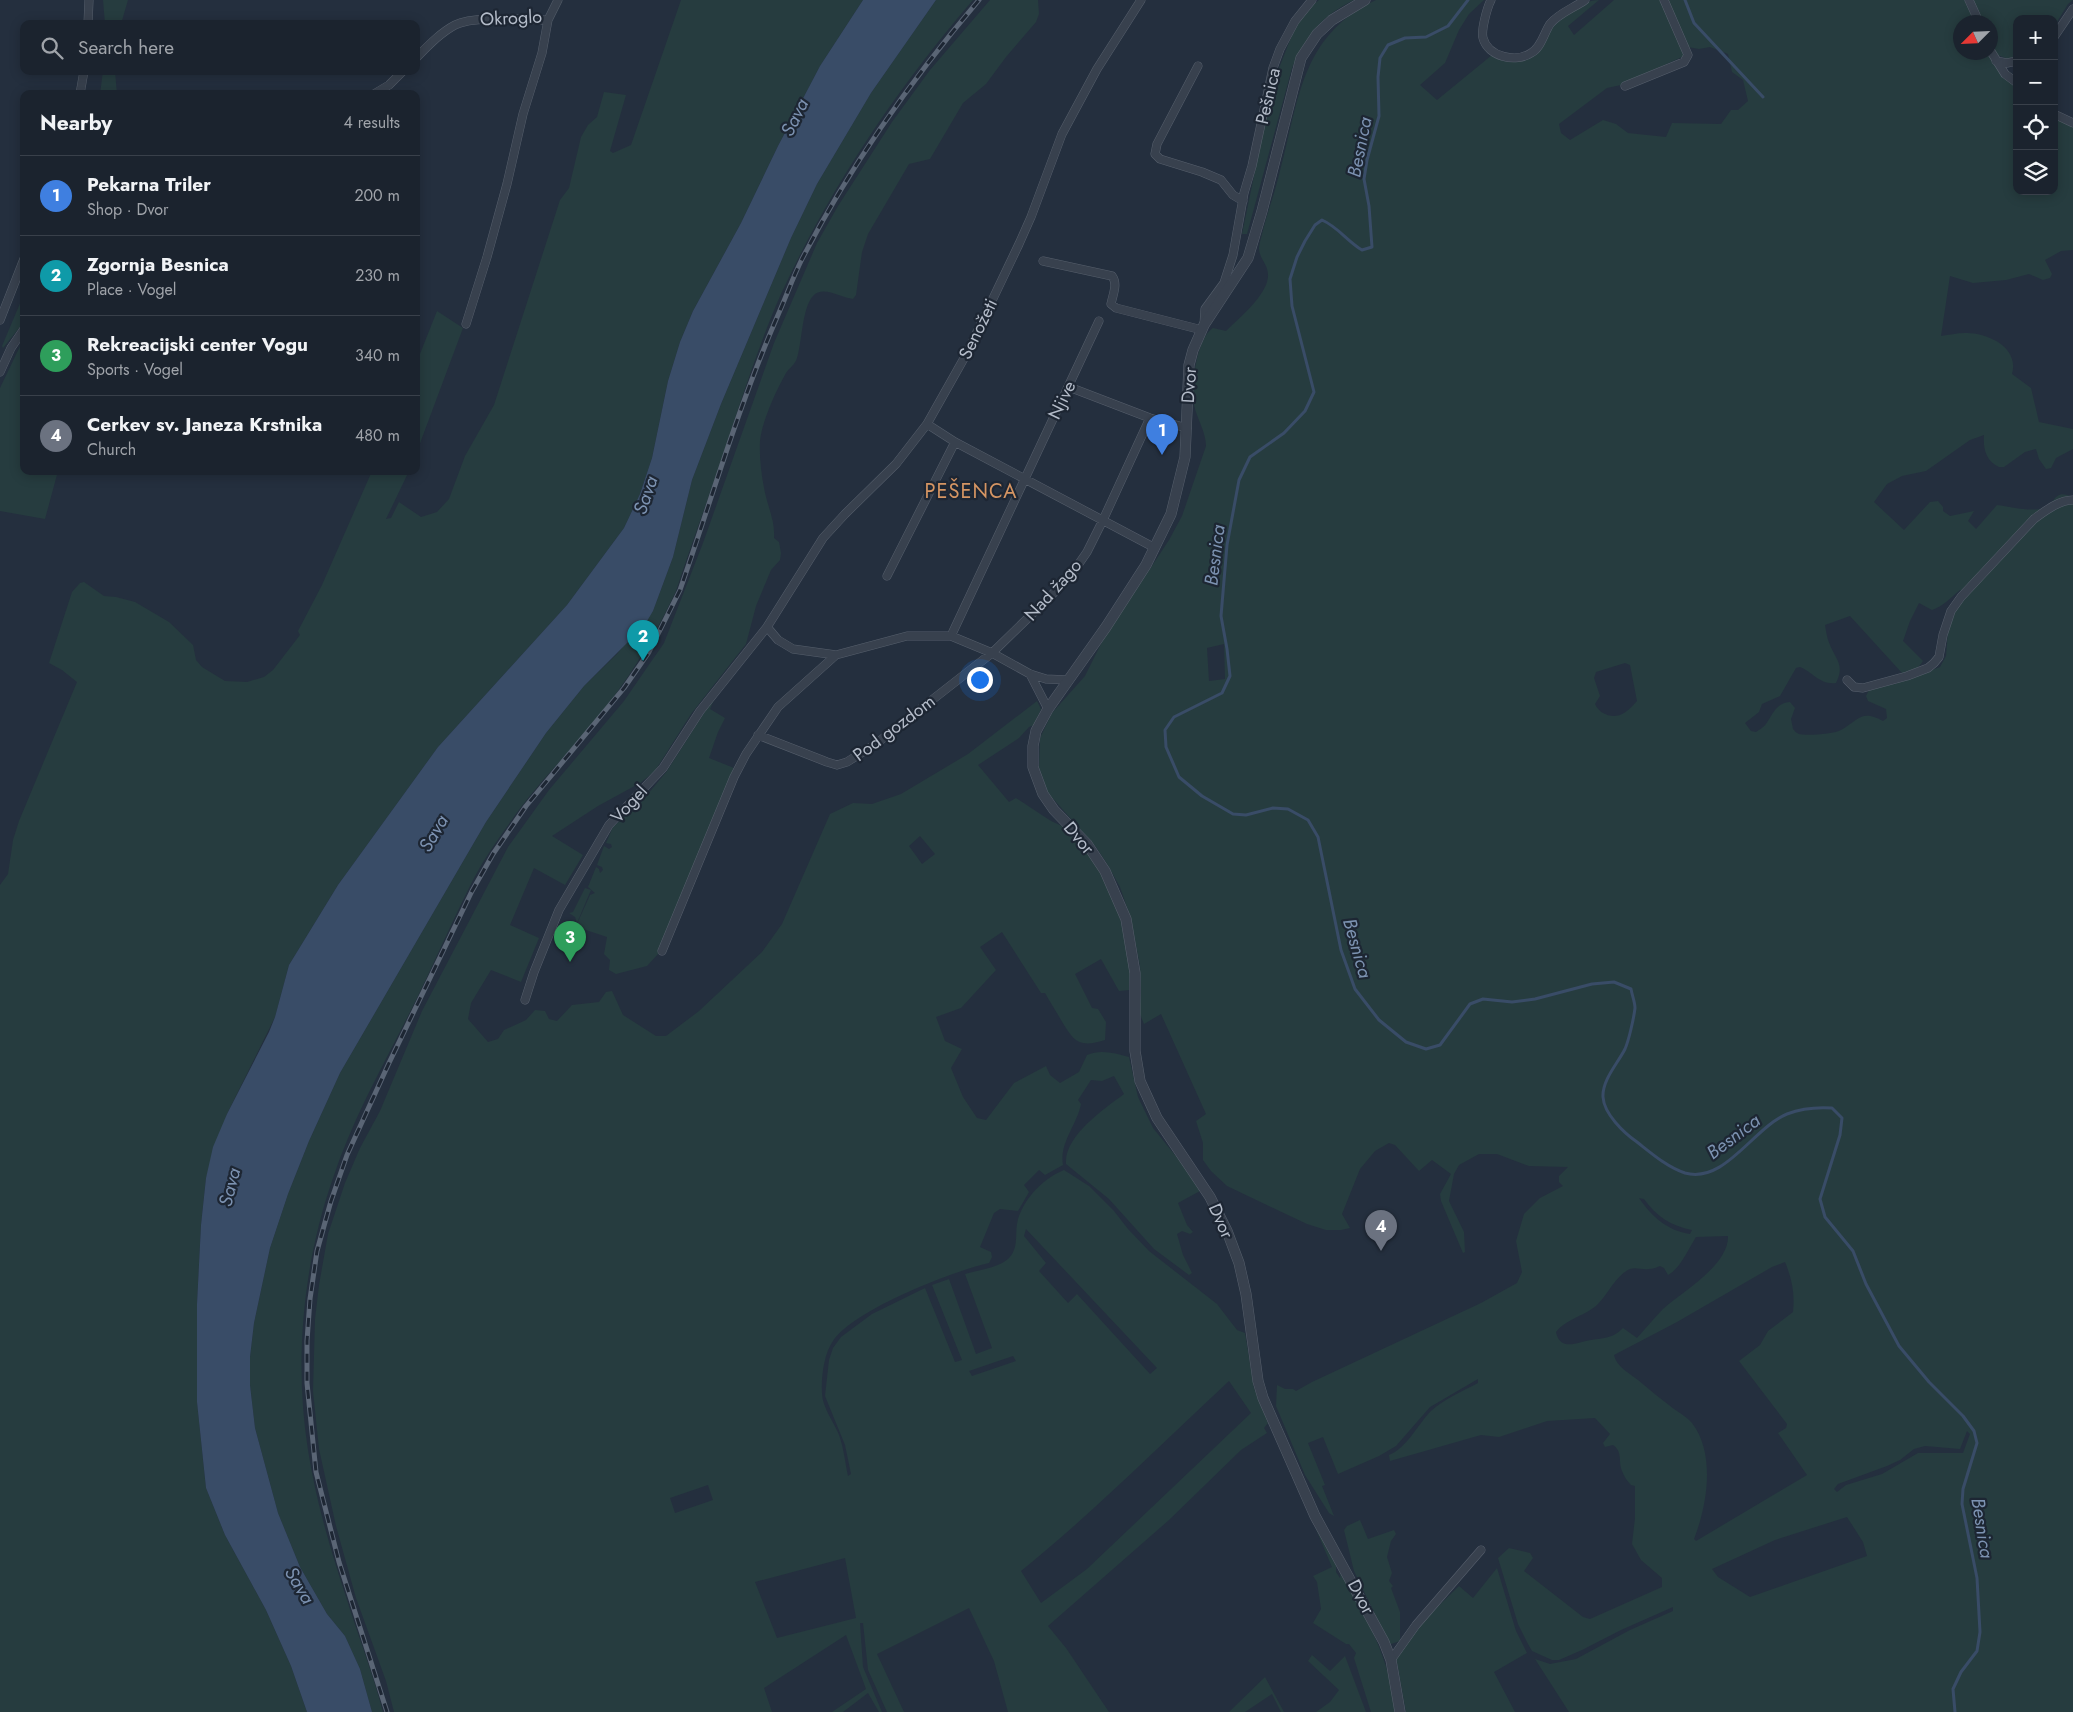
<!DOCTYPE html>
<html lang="en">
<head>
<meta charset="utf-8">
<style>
	:root { --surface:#1b232e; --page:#242b36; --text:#f1f3f6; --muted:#a0a4aa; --line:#39404a; --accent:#8ab4f8 }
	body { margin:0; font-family:Jost,sans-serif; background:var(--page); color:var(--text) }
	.controls { position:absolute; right:15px; top:15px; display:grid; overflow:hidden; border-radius:10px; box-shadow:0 2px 12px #0003 }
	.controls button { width:45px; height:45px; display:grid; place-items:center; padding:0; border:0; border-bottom:1px solid var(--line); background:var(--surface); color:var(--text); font:25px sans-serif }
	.compass { position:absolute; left:1953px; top:15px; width:45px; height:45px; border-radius:50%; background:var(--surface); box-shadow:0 2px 12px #0003; rotate:246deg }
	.you { position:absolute; left:979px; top:679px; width:18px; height:18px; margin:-12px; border:4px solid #fff; border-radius:50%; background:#1a73e8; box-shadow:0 0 0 8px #1a73e833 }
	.badge { display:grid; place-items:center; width:32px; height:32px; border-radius:50%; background:var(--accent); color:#fff; font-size:16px; font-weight:700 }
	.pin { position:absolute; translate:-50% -41px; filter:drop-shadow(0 1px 2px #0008) }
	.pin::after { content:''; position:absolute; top:26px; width:18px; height:15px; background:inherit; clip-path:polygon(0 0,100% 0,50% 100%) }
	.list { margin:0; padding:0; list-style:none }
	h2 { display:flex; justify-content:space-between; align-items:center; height:65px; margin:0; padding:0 20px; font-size:21px }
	h2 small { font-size:16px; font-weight:400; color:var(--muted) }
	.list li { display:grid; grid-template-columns:32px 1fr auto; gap:15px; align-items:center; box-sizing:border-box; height:80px; padding:0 20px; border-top:1px solid var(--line) }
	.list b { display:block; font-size:19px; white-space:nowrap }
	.list p { margin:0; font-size:16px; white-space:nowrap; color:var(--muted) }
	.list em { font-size:16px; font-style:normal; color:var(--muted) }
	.icon { flex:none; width:28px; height:28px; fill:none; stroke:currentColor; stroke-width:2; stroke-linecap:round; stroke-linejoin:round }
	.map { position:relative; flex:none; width:2073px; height:1712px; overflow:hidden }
	.search { position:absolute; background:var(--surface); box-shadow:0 2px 12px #0003; left:20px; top:20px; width:400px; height:55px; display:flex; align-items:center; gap:12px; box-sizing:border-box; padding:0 18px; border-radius:10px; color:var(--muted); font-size:19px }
	.panel { position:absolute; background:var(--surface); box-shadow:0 2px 12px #0003; left:20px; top:90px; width:400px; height:385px; border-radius:10px }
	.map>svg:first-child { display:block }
	.green { fill:#263c3f; fill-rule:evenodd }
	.water { fill:#394c67 }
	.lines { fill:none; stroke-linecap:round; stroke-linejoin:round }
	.stream { stroke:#394c67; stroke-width:3 }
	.minor-casing { stroke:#565f6c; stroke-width:9 }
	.tertiary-casing { stroke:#565f6c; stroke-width:11 }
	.minor { stroke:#38414e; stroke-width:8 }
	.tertiary { stroke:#38414e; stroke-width:10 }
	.rail-casing { stroke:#5a6575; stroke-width:5 }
	.rail { stroke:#1d2633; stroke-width:3; stroke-dasharray:9; stroke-linecap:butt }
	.labels { text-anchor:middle; stroke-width:4.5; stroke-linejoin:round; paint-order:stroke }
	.street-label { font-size:18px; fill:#b4bcc9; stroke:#1d2633 }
	.water-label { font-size:19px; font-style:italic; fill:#7c92b1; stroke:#1d2633 }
	.quarter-label { font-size:20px; letter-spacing:1px; fill:#d59563; stroke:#1d2633 }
</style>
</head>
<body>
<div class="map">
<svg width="2073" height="1712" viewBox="0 0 2073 1712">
	<rect width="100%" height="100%" fill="#242f3e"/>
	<path class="green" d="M103 0H128L121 24H105Z
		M681 0H863L820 66 778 146 741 223 693 311 680 342 668 381 652 458 640 494 624 528 567 605 438 747 338 885 289 965 275 1017 227 1114 206 1178 201 1225 197 1304V1402L206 1488 225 1535 266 1610 291 1666 307 1712H0V885L8 874 13 840 19 821 77 682 62 670 49 663 72 592 80 583 84 582 104 596 116 597 135 602 169 622 193 645 196 660 202 667 225 681 247 682 264 677 273 670 300 635 298 631 322 585 372 471H409L386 519 391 518 399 502 421 517 437 512 449 499 465 456 494 405 560 200 569 188 581 137 588 125 597 117 604 92 626 95 610 151 613 153 631 145Z
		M936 0H973C897 88 830 188 781 294 758 346 741 401 723 455 708 500 691 545 676 591 654 638 628 681 594 722 567 755 535 786 511 821 498 839 484 859 474 878 454 917 437 957 418 996 388 1057 353 1116 332 1181 303 1265 294 1362 308 1450 316 1502 331 1551 347 1600 359 1638 373 1674 383 1712H372L360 1669 345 1636 327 1614 300 1567 278 1513 255 1428 250 1385V1357L254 1323 270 1248 288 1194 309 1141 340 1073 486 822 546 733 584 686 617 654 653 611 673 557 692 480 721 404 791 238 817 184 871 93Z
		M990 0H1038L1039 14 1036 22 1006 57 986 84 963 103 930 159 909 164 868 234 862 252 856 295 853 299C841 298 823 285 813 296 802 308 802 342 797 358 795 365 789 368 786 373 776 391 762 421 760 441 759 459 762 480 766 497 770 512 775 523 774 538L779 542 781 553 780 560 771 570 756 606 746 644 691 714 655 771 640 783 598 806 552 836 583 855 565 885 534 868 510 925 539 938 521 982 491 970 471 1003 468 1019 488 1042 498 1039 504 1030 526 1020 535 1010 545 1011 549 1019 557 1021 572 1005 599 1002 606 992 612 991 623 1015 656 1036H666L699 1011 762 952 782 924 830 814 853 803 872 804 901 794 968 754 1037 701 1041 709 1034 725 1029 727 1019 738 978 765 1009 802 1016 798C1027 805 1037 812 1048 819 1053 823 1060 824 1065 828 1102 860 1128 922 1130 971 1130 977 1129 984 1129 990L1119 991 1101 959 1075 974 1092 1008 1098 1009 1106 1022 1105 1040C1079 1048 1074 1042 1061 1020 1056 1011 1050 1002 1045 993H1041L1002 932 980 947 996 970 961 1008 936 1017 945 1041 962 1049 951 1068 963 1097 977 1118 986 1120 1014 1083 1046 1066 1050 1075 1060 1083 1079 1072 1087 1055C1100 1049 1115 1053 1129 1057L1138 1097 1153 1128 1188 1171 1200 1191 1178 1203 1187 1225 1193 1232 1190 1234 1182 1231 1177 1234 1183 1255 1192 1273 1189 1275 1154 1249 1109 1199 1066 1164C1064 1136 1104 1109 1124 1094L1114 1076 1102 1081 1091 1080 1078 1100 1081 1104C1077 1125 1059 1143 1063 1165L1045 1175 1039 1170 1024 1185 1029 1192 1018 1211 1000 1209 994 1213 980 1247 991 1252 992 1257 989 1263C953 1271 853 1310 833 1341 824 1353 821 1378 822 1393 822 1407 834 1422 839 1435 844 1449 845 1462 848 1476L851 1474 845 1445 825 1396 829 1360 833 1348 841 1337 872 1314 925 1288 955 1362 962 1360 932 1285 949 1279 976 1354 992 1348 965 1274C978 1270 998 1268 1008 1259 1020 1248 1014 1233 1018 1219 1025 1197 1044 1178 1064 1170L1089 1186 1114 1211 1128 1229 1149 1251 1217 1304 1237 1330 1245 1333 1254 1388 1268 1423 1264 1428 1267 1433 1241 1450 1169 1520 1048 1626 1066 1648 1109 1712H1008L994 1661 969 1608 877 1654 904 1712H887L868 1670 863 1623H860L863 1667 882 1712H879L868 1693 843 1712H832L866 1689 846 1635 764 1688 772 1712H394L386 1681 356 1598 336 1526 319 1449 313 1391 315 1319 319 1285 328 1234 345 1183 360 1148 380 1111 422 1011 508 847 549 790 624 701 664 643 703 543 774 343 817 243 838 206 892 122 930 70ZM920 836 935 854 922 864 909 846ZM1026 1229 1157 1368 1150 1374 1077 1294 1068 1303 1039 1271 1046 1263 1024 1236ZM1013 1356 1016 1361 972 1376 969 1371ZM1229 1381 1251 1413 1087 1569 1041 1603 1021 1571C1094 1512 1160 1445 1229 1381ZM708 1485 713 1500 675 1513 670 1498ZM845 1558 856 1618 777 1638 755 1582Z
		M1319 0H1354C1321 16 1307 35 1292 68L1247 234H1242L1262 137 1268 96 1294 30 1308 9Z
		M1376 0H1484L1469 14 1459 30 1445 63 1420 85 1437 100 1492 55 1525 59C1543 39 1570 0 1599 0L1568 26 1574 35 1614 0H1660L1667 12 1684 56 1621 85 1607 88 1559 124 1561 133 1570 140 1603 120 1616 124 1628 133 1666 137 1672 123 1721 124 1731 110H1738L1748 101 1743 80 1732 72 1728 54 1710 47 1699 49 1688 47 1667 0H1967L1975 19 1966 22H1960V52L1989 53C1996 68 2003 77 2017 87V191H2054V118L2073 127V250L2061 251 2045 260 2052 274 2050 278 2043 280 2029 274 2006 280 1973 283 1950 276 1941 336C1949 335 1957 333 1965 333 1986 332 2020 347 2012 374L2031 388 2039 422 2073 429V449L2056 458 2051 468 2046 469 2039 459 2036 449 2025 452 2004 467H1999C1986 461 1983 449 1984 435L1970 440 1926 471 1902 476 1887 484 1874 502 1904 530 1930 502 1938 501 1943 507V511L1950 516 1974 511 1968 521 1976 529 1997 505C2011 507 2030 512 2044 508 2057 503 2053 488 2073 497V1712H1569L1535 1659 1550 1664 1576 1659 1630 1630 1673 1611V1607L1621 1630 1582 1650 1559 1660H1552L1532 1651 1528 1644 1518 1624 1498 1558 1509 1548 1530 1553 1533 1558 1524 1571 1583 1617 1590 1619 1662 1587V1578L1641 1560 1632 1544 1635 1518V1486L1631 1485C1627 1481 1624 1476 1622 1471 1618 1461 1623 1452 1613 1445L1605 1447 1603 1443 1610 1434 1595 1418 1547 1421 1499 1437 1481 1435 1390 1461 1389 1455C1407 1448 1418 1424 1431 1411 1444 1399 1463 1391 1478 1383V1379L1430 1407 1396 1446 1379 1456 1338 1474 1323 1437 1308 1443 1325 1485 1322 1486 1334 1516 1329 1513 1305 1475 1276 1406 1277 1385 1285 1389H1293L1296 1391 1312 1382 1481 1303 1517 1283 1522 1272 1516 1241 1524 1214 1540 1198 1563 1186 1559 1182V1176L1568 1167 1529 1166 1497 1154H1479L1459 1165 1454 1174 1449 1201 1464 1232 1465 1252 1463 1253 1441 1201 1440 1194 1451 1174 1432 1160 1419 1171 1395 1145 1389 1143 1375 1151 1360 1169 1342 1214 1350 1228 1341 1230H1326L1307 1224 1227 1186 1211 1171 1203 1160V1143L1196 1121 1206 1114 1161 1014 1144 1024 1139 1012 1141 993 1140 966 1131 919 1120 887 1106 862 1096 847 1048 793 1039 767 1040 738 1052 713 1085 676 1103 640 1169 540 1182 516 1206 446C1206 432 1197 419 1194 405 1190 388 1197 337 1213 328L1226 331C1240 317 1258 303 1266 285 1273 267 1260 262 1259 249 1259 245 1261 238 1262 234 1267 214 1274 195 1279 175 1299 103 1299 36 1376 0ZM1960 590 1967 596 1956 610 1948 631 1946 656 1940 667 1895 684 1882 685 1869 690 1866 696 1868 701 1886 709 1887 718 1883 721C1861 709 1859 720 1841 730 1835 734 1806 736 1799 734 1796 733 1795 731 1793 729L1791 719 1795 708 1790 702C1776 703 1773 714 1766 724 1764 727 1759 730 1756 732L1751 731 1745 723 1759 712 1762 704 1780 696 1796 668 1800 667C1814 673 1820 685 1836 683 1845 665 1836 660 1830 645 1827 639 1826 631 1825 625L1850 616 1902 673C1911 673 1918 669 1923 661L1903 641 1910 621 1919 603 1932 610C1944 606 1950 598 1960 590ZM1224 644 1225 679 1209 681 1207 648ZM1625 663 1630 665 1637 701C1633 705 1629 710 1624 713 1614 720 1599 714 1595 704L1600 696 1594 678 1596 672ZM1639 1198 1644 1199C1656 1216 1671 1226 1692 1230L1690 1234C1668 1231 1651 1216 1639 1198ZM1728 1236C1729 1265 1682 1292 1663 1309 1654 1318 1646 1328 1637 1338L1623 1328C1614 1338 1604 1338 1591 1340 1578 1342 1560 1352 1556 1332 1567 1318 1586 1316 1598 1304 1608 1294 1616 1275 1630 1269 1636 1267 1642 1270 1649 1269 1653 1269 1657 1267 1660 1266L1664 1268 1668 1275C1680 1269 1689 1248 1696 1237ZM1785 1262C1792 1279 1795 1294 1793 1312L1768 1331 1760 1345 1739 1361 1787 1424 1786 1428 1778 1433 1807 1475 1696 1541 1694 1539C1707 1506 1716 1454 1692 1423 1688 1418 1680 1413 1674 1409 1662 1400 1650 1390 1638 1380 1630 1374 1616 1366 1614 1355L1677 1322 1772 1267ZM1967 1431 1970 1434 1963 1453H1918L1882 1474 1846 1485 1837 1492 1834 1489 1838 1484 1887 1466 1900 1460 1914 1449 1925 1446 1960 1449ZM1847 1517 1863 1542 1867 1556 1750 1597 1718 1577 1712 1569 1775 1540Z
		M1972 0H2073L2068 4 2054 27V19H2017V58L2009 59 1997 55 1991 43 1990 22H1982Z
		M103 71H115L117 94H100Z
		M24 294V322L3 348 2 346Z
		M437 311 463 328 416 454V364Z
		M24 338V471H58L45 519 0 511V388Z
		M718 691 710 709 725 718 718 732 709 758 734 768 658 954 647 966 616 974 609 970 610 960 604 954 607 937 583 929 577 924 590 895 595 893 588 887 596 867 599 869 600 873 603 870 602 867 597 865 604 846 609 849 612 847 611 844 606 843 613 827 643 800 667 771Z
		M585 888 591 890 577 923 575 917 569 913 573 912Z
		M1360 1520 1368 1539 1394 1530 1396 1534 1391 1541 1387 1557 1392 1573 1389 1581 1393 1586 1391 1588 1400 1612V1641L1391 1644 1388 1641 1354 1571 1344 1530 1347 1526Z
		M1315 1527 1336 1564V1572L1340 1578 1341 1570C1365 1616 1391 1659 1395 1712H1371L1354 1658 1356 1653 1349 1644H1346L1313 1623 1321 1609 1317 1582 1313 1576 1332 1567Z
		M1497 1568 1516 1631 1527 1653 1494 1672 1515 1712H1406L1396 1657 1422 1622 1459 1586 1473 1598Z
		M1312 1655 1330 1671 1345 1656 1366 1712H1316L1330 1702 1339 1690 1308 1661Z
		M1265 1677 1284 1712H1281L1272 1694 1245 1712H1229Z"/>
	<path class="water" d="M863 0H936L871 93 817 184 791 238 721 404 692 480 673 557 653 611 644 626 584 686 546 733 486 822 340 1073 309 1141 288 1194 270 1248 254 1323 250 1357V1385L255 1428 278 1513 300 1567 327 1614 345 1636 360 1669 372 1712H307L291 1666 266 1610 225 1535 206 1488 197 1402V1304L201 1225 206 1178 213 1147 227 1114 269 1032 275 1017 289 965 338 885 438 747 567 605 624 528 640 494 652 458 668 381 680 342 693 311 741 223 778 146 820 66Z"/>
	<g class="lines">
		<path class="stream" d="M1468 0 1448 26 1426 37 1405 38 1388 45 1380 58 1378 77 1379 116 1367 160 1364 179 1369 206 1372 247 1362 250C1347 241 1338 227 1322 220L1315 225 1305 241 1297 257 1290 279 1292 306 1314 392 1305 411 1284 433 1250 457 1239 480 1227 545 1221 616 1227 649 1230 676 1222 693 1174 717 1165 730 1166 747 1179 777 1202 796 1233 814 1246 815 1273 808 1288 809 1308 820 1318 837 1341 950 1355 989 1379 1020 1406 1042 1426 1049 1440 1045 1470 1004 1483 999 1512 1002 1535 999 1592 984 1614 982 1631 989C1632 995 1635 1002 1635 1008 1634 1017 1629 1040 1625 1049 1618 1063 1602 1080 1603 1097 1604 1114 1624 1133 1637 1142 1651 1153 1667 1167 1685 1173 1725 1184 1753 1128 1787 1114 1800 1109 1817 1107 1832 1108L1842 1118 1840 1135 1820 1199 1825 1217 1853 1251 1866 1284 1899 1346 1929 1382 1963 1416 1974 1431 1977 1443 1963 1489 1962 1504 1977 1578 1980 1632 1977 1651 1961 1672 1953 1689 1955 1712
			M1685 0 1694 23 1763 97"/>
		<defs>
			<path id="minor" d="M1491 0C1487 8 1481 30 1483 38 1488 57 1516 63 1531 53 1541 48 1544 33 1550 24 1559 13 1574 8 1585 0
				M1969 0 1979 22
				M88 24 89 0
				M2054 37 2073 9
				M1990 50 2005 74 2017 83
				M416 58C428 46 440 33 455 25 475 15 525 20 548 20L558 0
				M1996 61 2007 63 2017 61
				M1198 66 1157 144 1155 154 1160 159 1202 172 1221 180 1233 195 1243 201
				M1625 86 1684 62 1688 55 1664 0
				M80 94 84 71
				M374 94 389 85 403 71
				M2054 114 2073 123
				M1043 261 1112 276C1118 284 1113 294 1111 304L1116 308 1202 330
				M0 320 24 259
				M466 324 487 257 507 184 523 114 542 53 548 20
				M1204 325 1205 309 1224 283 1233 255 1244 193 1252 166 1273 68 1280 49 1295 21 1312 0
				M0 372 11 348 24 329
				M1069 387 1150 418 1187 428
				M927 424 955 442 1155 548
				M887 576 955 442
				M767 627 778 640 793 649 836 655 907 636H951L992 653 1030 674 1046 679 1068 680
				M951 636 1099 321
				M1030 674 1048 709
				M1847 680 1854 687 1863 688 1907 676 1928 668 1934 663 1939 657 1943 635 1951 611 1961 597 2034 519C2045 511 2059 500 2073 500
				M758 735 827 762 837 765 847 762 877 743 992 653 1069 578 1087 552 1103 520 1150 418
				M662 951 734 777 746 754 778 707 836 655
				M525 1000 534 972 559 910 609 825 663 768 700 711 767 627 823 538 845 514 896 464 927 424 967 353 1019 244 1031 217 1062 134 1097 69 1141 0
				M1391 1660 1416 1625 1481 1550"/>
			<path id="tertiary" d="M1365 0 1332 20 1317 34 1301 58 1262 211 1248 258 1204 325 1193 350 1189 365 1185 457 1171 514 1146 565 1106 627 1048 709 1036 731 1033 746V767L1043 794 1054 810 1087 844 1105 871 1126 919 1135 973V1051L1140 1081 1157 1118 1210 1197 1227 1231 1239 1263 1246 1294 1258 1381 1263 1398 1315 1516 1384 1642 1391 1660 1400 1712"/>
		</defs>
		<use href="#minor" class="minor-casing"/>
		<use href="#tertiary" class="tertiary-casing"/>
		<use href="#minor" class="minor"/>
		<use href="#tertiary" class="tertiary"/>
		<defs>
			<path id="rail" d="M387 1712 339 1562 316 1472 307 1383V1341L310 1299 317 1251 331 1201 347 1155 389 1063 472 891 493 854 526 806 624 688 649 652 680 590C712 498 739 404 778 315 786 297 793 277 802 259 850 166 911 80 979 0"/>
		</defs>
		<use href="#rail" class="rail-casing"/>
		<use href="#rail" class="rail"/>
	</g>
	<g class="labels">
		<g class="street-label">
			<text transform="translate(511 18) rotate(-3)" y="6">Okroglo</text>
			<text transform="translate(1268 96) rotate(-77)" y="6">Pešnica</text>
			<text transform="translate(978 329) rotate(-64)" y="6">Senožeti</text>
			<text transform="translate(1189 385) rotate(-86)" y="6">Dvor</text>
			<text transform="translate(1062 400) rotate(-64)" y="6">Njive</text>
			<text transform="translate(1053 590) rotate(-48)" y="6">Nad žago</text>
			<text transform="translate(894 728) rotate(-37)" y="6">Pod gozdom</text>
			<text transform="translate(629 804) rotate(-47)" y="6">Vogel</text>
			<text transform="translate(1079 838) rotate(50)" y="6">Dvor</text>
			<text transform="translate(1221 1221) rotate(66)" y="6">Dvor</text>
			<text transform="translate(1361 1597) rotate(62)" y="6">Dvor</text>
		</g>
		<g class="water-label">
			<text transform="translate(794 117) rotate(-64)" y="7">Sava</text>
			<text transform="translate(1359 147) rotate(-79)" y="7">Besnica</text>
			<text transform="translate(645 495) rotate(-71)" y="7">Sava</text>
			<text transform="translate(1214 555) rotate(-83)" y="7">Besnica</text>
			<text transform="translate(433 833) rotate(-60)" y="7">Sava</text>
			<text transform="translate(1358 948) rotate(74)" y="7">Besnica</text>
			<text transform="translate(1733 1136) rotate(-37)" y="7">Besnica</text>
			<text transform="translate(229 1187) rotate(-76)" y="7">Sava</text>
			<text transform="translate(1983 1528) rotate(81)" y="7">Besnica</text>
			<text transform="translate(300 1585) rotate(59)" y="7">Sava</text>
		</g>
		<g class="quarter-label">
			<text x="971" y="498">PEŠENCA</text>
		</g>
	</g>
</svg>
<div class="controls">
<button>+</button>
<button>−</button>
<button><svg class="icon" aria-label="locate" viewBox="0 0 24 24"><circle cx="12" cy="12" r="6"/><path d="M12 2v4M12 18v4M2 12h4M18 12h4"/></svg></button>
<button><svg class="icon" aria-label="layers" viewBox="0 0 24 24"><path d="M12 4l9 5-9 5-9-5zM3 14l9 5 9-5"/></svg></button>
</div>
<svg class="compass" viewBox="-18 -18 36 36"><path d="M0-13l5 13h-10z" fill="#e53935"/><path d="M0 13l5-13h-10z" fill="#a0a4aa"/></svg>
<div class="you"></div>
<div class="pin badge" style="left:1162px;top:455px;background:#3f7fe0">1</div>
<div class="pin badge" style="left:643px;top:661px;background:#0f9aa8">2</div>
<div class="pin badge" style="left:570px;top:962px;background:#2e9e5b">3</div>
<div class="pin badge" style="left:1381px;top:1251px;background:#6b7280">4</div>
<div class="search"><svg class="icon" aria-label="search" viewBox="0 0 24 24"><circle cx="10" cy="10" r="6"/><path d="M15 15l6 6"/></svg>Search here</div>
<section class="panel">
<h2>Nearby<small>4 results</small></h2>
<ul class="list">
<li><span class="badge" style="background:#3f7fe0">1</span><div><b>Pekarna Triler</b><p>Shop · Dvor</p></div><em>200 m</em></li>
<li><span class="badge" style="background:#0f9aa8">2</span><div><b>Zgornja Besnica</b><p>Place · Vogel</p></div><em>230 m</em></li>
<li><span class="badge" style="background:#2e9e5b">3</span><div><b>Rekreacijski center Vogu</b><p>Sports · Vogel</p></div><em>340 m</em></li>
<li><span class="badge" style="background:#6b7280">4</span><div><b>Cerkev sv. Janeza Krstnika</b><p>Church</p></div><em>480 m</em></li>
</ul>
</section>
</div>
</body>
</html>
